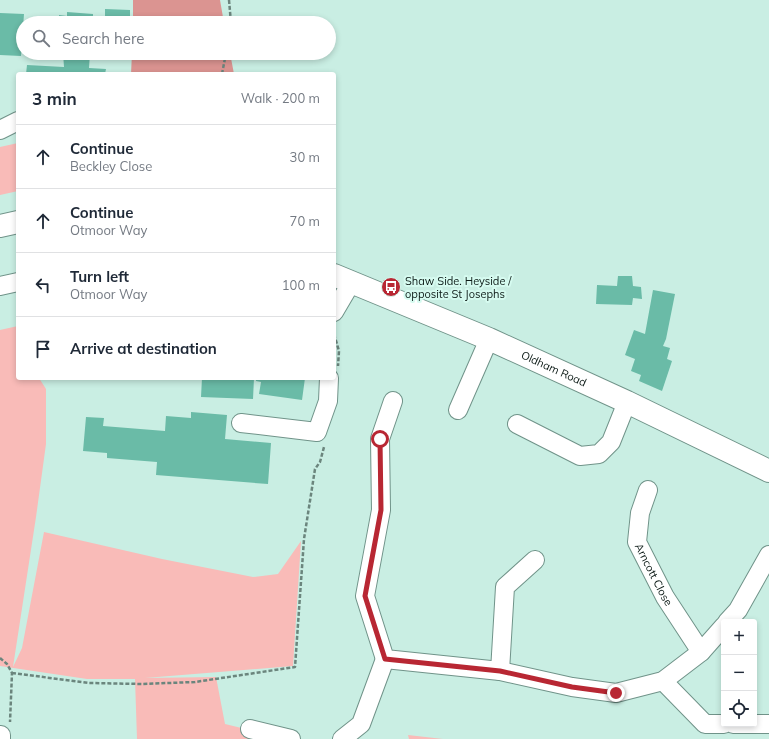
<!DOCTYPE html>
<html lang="en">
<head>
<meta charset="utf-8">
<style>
	:root { --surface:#fff; --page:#f6f6f7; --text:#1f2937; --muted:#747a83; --line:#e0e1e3 }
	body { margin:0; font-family:Mulish,sans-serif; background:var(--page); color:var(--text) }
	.controls { position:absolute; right:12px; bottom:12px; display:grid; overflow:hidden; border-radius:4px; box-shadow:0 2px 6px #0003 }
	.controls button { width:36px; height:36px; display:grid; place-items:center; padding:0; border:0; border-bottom:1px solid var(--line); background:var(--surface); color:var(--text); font:20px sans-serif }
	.stop { position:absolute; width:12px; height:12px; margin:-9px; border:3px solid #b82733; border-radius:50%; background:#fff }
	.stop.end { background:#b82733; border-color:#fff; box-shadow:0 1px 4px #0008 }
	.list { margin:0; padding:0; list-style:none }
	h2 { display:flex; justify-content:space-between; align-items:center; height:52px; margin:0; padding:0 16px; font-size:17px }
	h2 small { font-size:13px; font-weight:400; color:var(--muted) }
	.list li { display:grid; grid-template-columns:26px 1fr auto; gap:12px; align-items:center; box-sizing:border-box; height:64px; padding:0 16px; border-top:1px solid var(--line) }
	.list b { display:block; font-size:15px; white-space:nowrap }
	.list p { margin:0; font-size:13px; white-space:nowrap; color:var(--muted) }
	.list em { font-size:13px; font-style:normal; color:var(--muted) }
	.icon { flex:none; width:22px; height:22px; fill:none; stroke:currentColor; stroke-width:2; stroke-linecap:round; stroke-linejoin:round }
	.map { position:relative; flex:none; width:769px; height:739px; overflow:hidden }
	.search { position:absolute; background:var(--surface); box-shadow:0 2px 6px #0003; left:16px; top:16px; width:320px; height:44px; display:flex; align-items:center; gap:10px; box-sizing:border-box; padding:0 14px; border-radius:22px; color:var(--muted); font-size:15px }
	.panel { position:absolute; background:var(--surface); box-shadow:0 2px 6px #0003; left:16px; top:72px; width:320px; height:308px; border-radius:4px }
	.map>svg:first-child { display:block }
	.green { fill:#f9bbb8 }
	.forest { fill:#db9491 }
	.building { fill:#6abba7 }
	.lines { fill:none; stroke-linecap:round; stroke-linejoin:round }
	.minor-casing { stroke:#709389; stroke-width:20 }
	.major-casing { stroke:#709389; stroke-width:24 }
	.path { stroke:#6b857d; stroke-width:2.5; stroke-dasharray:4 2; stroke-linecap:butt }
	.minor { stroke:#fff; stroke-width:18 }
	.major { stroke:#fff; stroke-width:22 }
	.route { stroke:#b82733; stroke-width:5 }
	.labels { text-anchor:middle; stroke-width:4; stroke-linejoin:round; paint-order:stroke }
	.poi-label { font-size:11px; fill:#0e1c18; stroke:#d6fbf0; text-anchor:start }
	.street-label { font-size:11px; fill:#0e1c18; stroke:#d6fbf0 }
</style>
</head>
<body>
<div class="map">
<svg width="769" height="739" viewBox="0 0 769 739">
	<rect width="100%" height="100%" fill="#c9eee3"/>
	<path class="green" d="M18 143V191L0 195V147Z
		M18 326V378H39L46 389V444L36 517 13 667 22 648 44 532 162 559 253 577 278 574 301 541 293 666 145 678 216 677 225 724 288 739H137L135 679H87L0 666V330Z
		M408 735 443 739H409Z"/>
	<path class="forest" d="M133 0H220L224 23H133Z
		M132 53H230L234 74H131Z"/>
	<path class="building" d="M105 9 130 10V23H59V15L67 16V12L93 14V17H105Z
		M0 13 24 14 21 56 0 55Z
		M63 53H90L89 68 106 69 105 74H26L27 65 64 67Z
		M618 276H632L633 286 641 287 642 299 633 298 632 305 596 304 597 285 617 286Z
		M653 290 675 294 666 339 663 346 670 348 667 359 672 361 662 391 639 381 641 375 631 371 635 359 625 355 634 330 645 334Z
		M202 378H254L253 399 201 397Z
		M256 378H305L302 400 259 394 261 382 256 381Z
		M191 412 227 415 225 439 271 443 268 484 156 475 157 462 107 458V453L83 451 86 417 104 418 103 426 165 431 166 416 191 418Z"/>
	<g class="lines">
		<defs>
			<g id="minor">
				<path d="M0 130 18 121"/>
				<path d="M0 286 18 282"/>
				<path d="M334 312 351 283"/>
				<path d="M393 401 380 439 381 510 365 596 385 659 500 671 572 687 616 693 663 681 701 652 724 626"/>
				<path d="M458 410 489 339"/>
				<path d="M241 423 317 432 328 401 329 378"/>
				<path d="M517 424 580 456 599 454 611 442 627 402"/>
				<path id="s1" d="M648 490 640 513 637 542 665 597 701 652"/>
				<path d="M727 622 738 610 769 555"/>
				<path d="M500 671 505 587 535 560"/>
				<path d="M663 681 705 724H724"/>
				<path d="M733 724H769"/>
				<path d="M250 729 291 739"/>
				<path d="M1 739V735"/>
				<path d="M342 739 361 724 385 659"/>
			</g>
			<g id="major">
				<path d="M0 226 18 222"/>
				<path id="s2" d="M334 275 489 339 627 402 769 471"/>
			</g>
		</defs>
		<use href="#minor" class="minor-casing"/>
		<use href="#major" class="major-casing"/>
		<path class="path" d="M229 0 231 23
			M222 74 226 53
			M334 334 339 351 338 366
			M0 658 7 664 12 673 10 722
			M12 673 89 683 142 684 195 682 295 667 304 539 315 469 320 462 324 447"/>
		<use href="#minor" class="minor"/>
		<use href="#major" class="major"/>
	</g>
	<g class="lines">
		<path class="route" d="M380 439 381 510 365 596 385 659 500 671 572 687 616 693"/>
	</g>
	<defs>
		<symbol id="bus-disc" viewBox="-11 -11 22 22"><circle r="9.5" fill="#b82733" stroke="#d6fbf0"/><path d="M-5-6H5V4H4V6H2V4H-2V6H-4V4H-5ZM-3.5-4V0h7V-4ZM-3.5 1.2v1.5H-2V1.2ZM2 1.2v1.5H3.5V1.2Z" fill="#fff"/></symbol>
	</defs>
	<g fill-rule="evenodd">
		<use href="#bus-disc" x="380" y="276" width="22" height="22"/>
	</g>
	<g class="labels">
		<g class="poi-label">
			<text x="405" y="285">Shaw Side. Heyside /<tspan x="405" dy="13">opposite St Josephs</tspan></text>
		</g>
		<g class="street-label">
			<text dy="4" stroke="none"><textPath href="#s2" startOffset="239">Oldham Road</textPath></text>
			<text dy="4" stroke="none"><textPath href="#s1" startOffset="90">Arncott Close</textPath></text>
		</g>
	</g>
</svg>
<div class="controls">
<button>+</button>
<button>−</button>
<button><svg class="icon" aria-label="locate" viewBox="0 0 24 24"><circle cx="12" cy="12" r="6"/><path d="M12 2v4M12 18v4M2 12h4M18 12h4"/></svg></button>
</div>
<div class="stop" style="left:380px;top:439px"></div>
<div class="stop end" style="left:616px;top:693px"></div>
<div class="search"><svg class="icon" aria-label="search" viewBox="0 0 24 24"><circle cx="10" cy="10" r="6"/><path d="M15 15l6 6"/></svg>Search here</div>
<section class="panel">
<h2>3 min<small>Walk · 200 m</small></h2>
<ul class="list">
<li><svg class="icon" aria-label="ahead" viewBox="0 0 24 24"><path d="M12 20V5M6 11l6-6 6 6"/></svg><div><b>Continue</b><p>Beckley Close</p></div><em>30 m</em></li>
<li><svg class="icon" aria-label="ahead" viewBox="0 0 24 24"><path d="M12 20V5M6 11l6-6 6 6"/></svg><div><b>Continue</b><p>Otmoor Way</p></div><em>70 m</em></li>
<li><svg class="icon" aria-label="left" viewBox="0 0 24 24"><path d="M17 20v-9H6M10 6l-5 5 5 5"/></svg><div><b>Turn left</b><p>Otmoor Way</p></div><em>100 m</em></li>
<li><svg class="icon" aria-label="arrive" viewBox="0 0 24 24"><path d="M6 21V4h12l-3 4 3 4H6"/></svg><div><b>Arrive at destination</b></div></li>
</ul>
</section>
</div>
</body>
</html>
